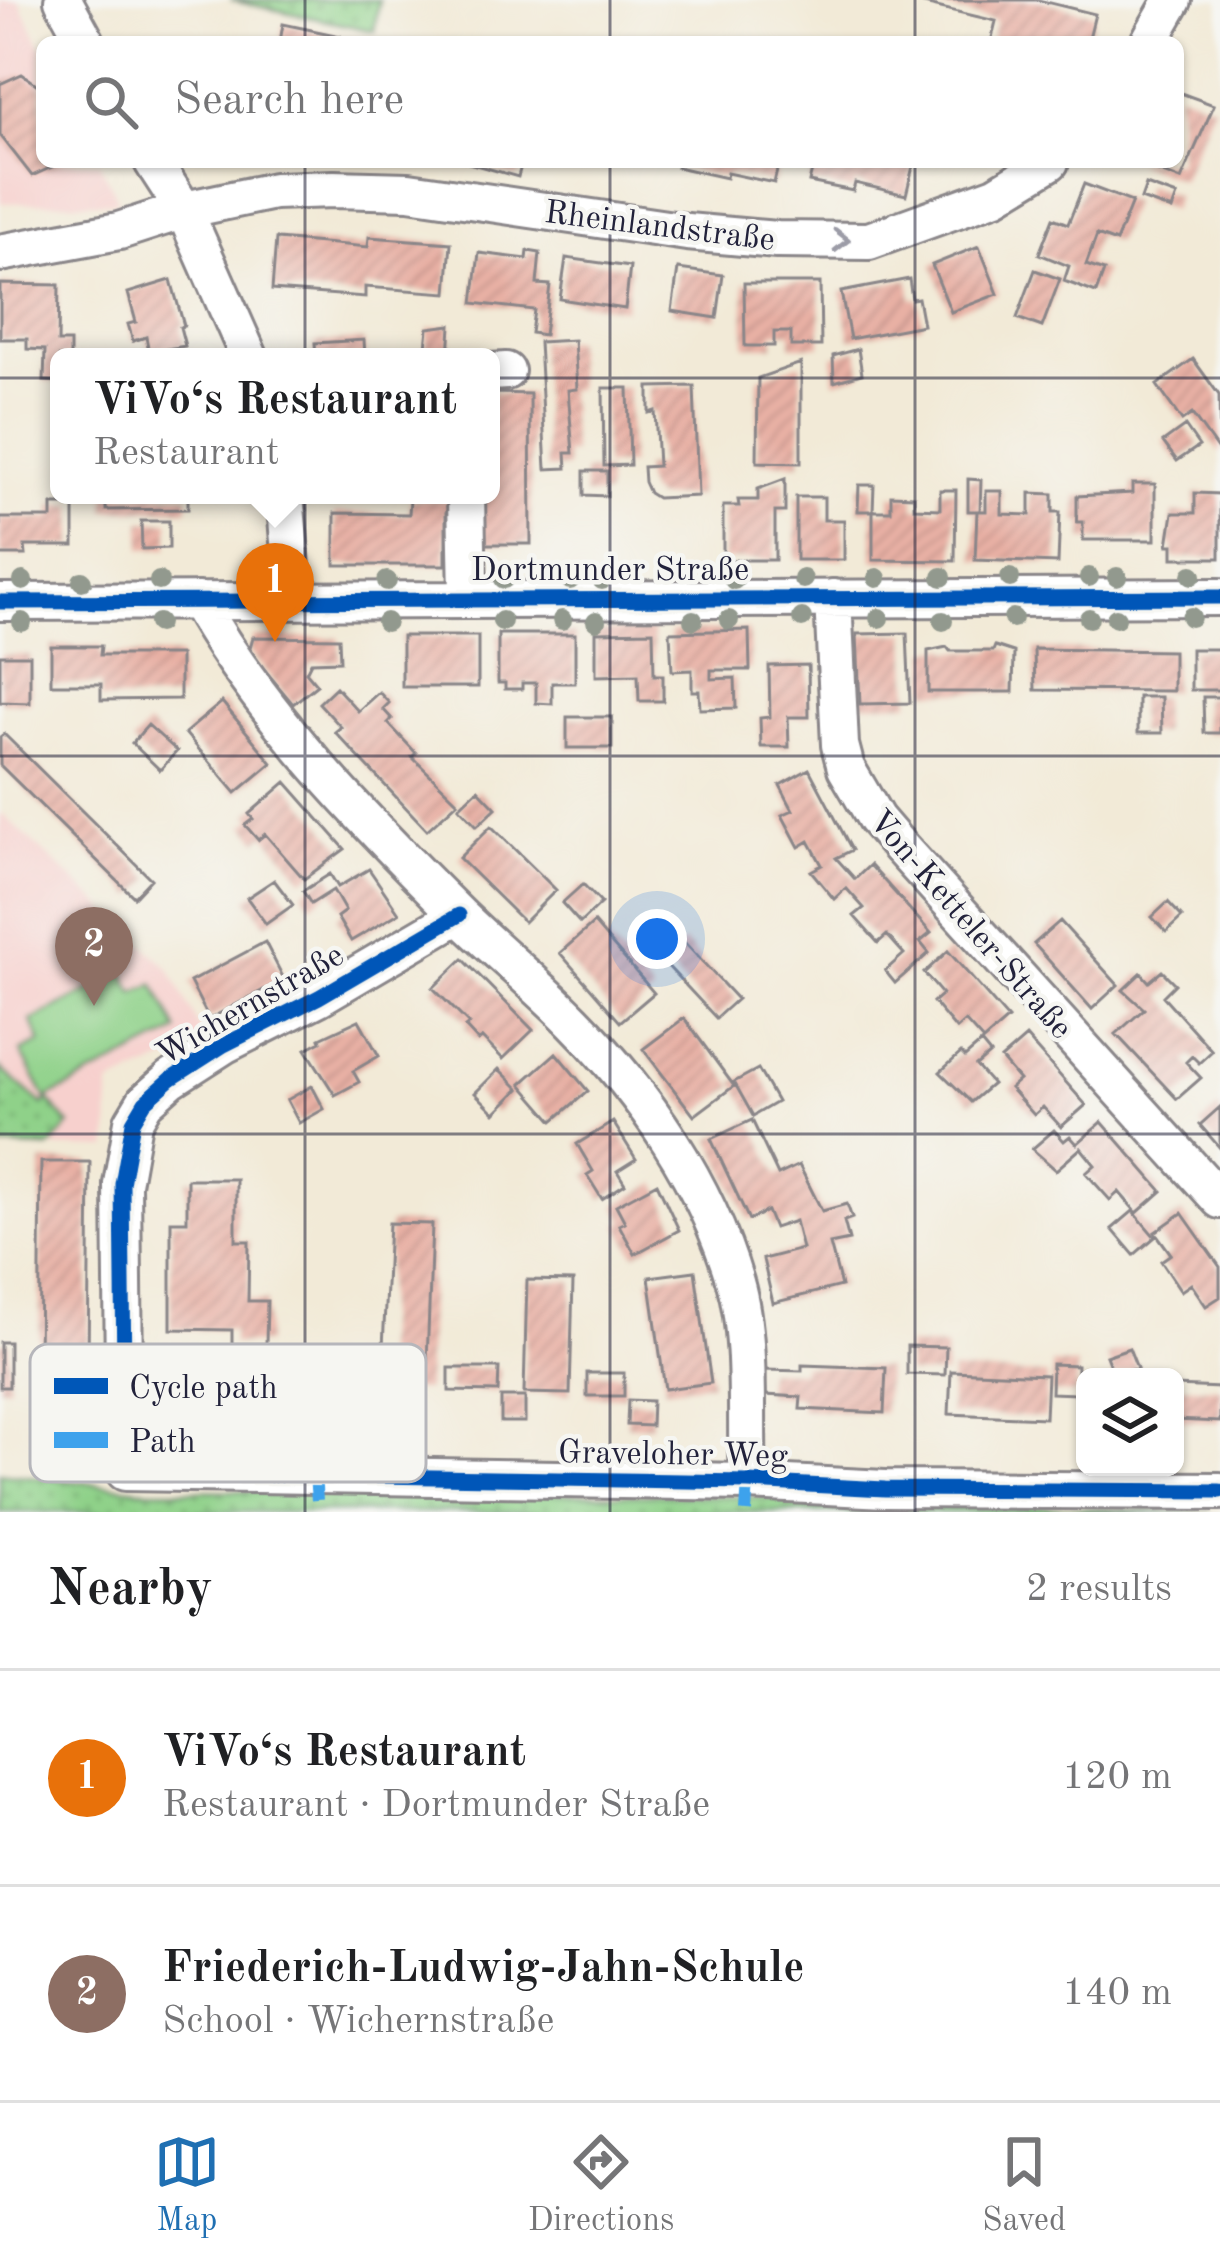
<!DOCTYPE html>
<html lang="en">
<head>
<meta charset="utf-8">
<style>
	:root { --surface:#fff; --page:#f2f2f2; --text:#202124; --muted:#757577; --line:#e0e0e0; --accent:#1f6fb2 }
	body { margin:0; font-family:"Old Standard TT",serif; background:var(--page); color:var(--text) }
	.controls { position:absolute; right:36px; bottom:36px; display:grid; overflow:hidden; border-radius:18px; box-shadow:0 3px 9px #0004 }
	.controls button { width:108px; height:108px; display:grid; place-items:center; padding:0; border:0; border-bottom:3px solid var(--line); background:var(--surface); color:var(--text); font:60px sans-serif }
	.you { position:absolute; left:657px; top:939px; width:42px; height:42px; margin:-30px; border:9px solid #fff; border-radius:50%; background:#1a73e8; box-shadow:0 0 0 18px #1a73e833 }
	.badge { display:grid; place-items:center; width:78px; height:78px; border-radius:50%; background:var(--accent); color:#fff; font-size:39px; font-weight:700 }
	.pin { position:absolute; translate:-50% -99px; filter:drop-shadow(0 3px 6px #0008) }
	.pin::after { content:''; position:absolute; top:63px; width:42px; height:36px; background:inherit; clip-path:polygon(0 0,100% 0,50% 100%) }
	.popup { position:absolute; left:50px; top:348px; width:450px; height:156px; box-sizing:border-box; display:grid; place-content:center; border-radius:18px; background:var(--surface); filter:drop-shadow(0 3px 9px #0005); font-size:39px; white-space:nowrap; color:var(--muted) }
	.popup b { font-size:45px; color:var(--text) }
	.popup::after { content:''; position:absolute; left:50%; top:100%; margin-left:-24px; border:24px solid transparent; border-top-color:var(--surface) }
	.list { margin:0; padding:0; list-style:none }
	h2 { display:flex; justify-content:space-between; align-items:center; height:156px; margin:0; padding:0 48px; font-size:51px }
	h2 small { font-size:39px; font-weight:400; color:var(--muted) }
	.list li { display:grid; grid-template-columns:78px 1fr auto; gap:36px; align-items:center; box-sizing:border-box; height:216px; padding:0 48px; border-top:3px solid var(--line) }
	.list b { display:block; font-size:45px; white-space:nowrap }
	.list p { margin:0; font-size:39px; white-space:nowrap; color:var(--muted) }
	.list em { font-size:39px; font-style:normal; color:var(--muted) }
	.icon { flex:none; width:66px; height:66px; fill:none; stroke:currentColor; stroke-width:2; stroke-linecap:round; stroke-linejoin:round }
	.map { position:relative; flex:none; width:1220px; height:1512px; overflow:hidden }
	.search { position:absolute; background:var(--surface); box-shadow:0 3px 9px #0004; left:36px; right:36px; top:36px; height:132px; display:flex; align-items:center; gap:30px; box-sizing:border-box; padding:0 42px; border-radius:18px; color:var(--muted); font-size:45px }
	.sheet { height:588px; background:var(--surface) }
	nav { display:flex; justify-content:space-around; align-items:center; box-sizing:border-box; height:168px; border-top:3px solid var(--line); background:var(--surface); font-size:33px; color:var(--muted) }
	nav a { display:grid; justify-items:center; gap:6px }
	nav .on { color:var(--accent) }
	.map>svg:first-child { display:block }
	.built { fill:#f7d0cd }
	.park { fill:url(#park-dots); stroke:#587a62; stroke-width:3 }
	.pitch { fill:#8fd189; stroke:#587a62; stroke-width:3 }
	.building { fill:url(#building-hatch) }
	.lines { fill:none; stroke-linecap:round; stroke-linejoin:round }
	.minor-casing { stroke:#8a8689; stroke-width:42 }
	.minor { stroke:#fff; stroke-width:36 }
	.quiet { stroke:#3ea2ec; stroke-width:12; stroke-dasharray:24 12; stroke-linecap:butt }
	.cycleway-casing { stroke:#f6f6f2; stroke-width:22 }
	.cycleway { stroke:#0057b8; stroke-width:15 }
	.tree { fill:#92998e }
	.oneway { stroke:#9c9ca7 }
	.grid { fill:none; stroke:#22223b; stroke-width:3; stroke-opacity:0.55 }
	.labels { text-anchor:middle; stroke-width:9; stroke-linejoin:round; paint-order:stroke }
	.street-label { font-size:33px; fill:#22223b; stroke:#f6f6f2 }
	.key { fill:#f6f6f2; stroke:#b6b6bb; stroke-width:3 }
	.key-label { font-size:33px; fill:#22223b }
</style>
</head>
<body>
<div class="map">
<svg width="1220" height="1512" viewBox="0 0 1220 1512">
	<defs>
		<pattern id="park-dots" width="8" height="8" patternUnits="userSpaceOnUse" patternTransform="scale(3)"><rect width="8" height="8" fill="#8fd189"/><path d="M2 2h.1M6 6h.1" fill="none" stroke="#7bb377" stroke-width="1.8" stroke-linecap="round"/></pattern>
		<pattern id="building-hatch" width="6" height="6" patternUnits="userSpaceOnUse" patternTransform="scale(3)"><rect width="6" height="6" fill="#e8b0a4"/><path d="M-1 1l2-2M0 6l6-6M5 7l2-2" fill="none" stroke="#c7978e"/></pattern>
	</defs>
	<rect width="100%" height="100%" fill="#f6f6f2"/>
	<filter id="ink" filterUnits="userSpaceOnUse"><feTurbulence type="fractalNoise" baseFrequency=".00833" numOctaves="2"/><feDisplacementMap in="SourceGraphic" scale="24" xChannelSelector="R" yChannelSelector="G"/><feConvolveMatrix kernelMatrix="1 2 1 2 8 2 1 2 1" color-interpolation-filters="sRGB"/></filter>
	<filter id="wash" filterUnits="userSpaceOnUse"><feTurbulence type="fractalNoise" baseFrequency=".004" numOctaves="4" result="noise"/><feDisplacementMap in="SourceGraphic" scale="48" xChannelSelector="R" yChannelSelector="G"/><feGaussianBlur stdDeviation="2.7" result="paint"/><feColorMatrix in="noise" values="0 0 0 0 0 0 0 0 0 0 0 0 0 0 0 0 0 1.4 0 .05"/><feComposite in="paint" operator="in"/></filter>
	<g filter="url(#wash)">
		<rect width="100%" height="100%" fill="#f2ead7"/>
		<path class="built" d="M0 0H19L42 48V162H99L119 202 0 203Z
			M0 812 170 969 207 1043 110 1085 109 1149 0 1146Z"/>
		<path class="park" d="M230 0H379L374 31Z
			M0 1068 43 1105 48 1100 70 1125 49 1148 0 1146Z
			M0 1473 148 1490 678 1495 1211 1512H0Z"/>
		<path class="pitch" d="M124 973 134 993 154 984 178 1031 46 1099 21 1052 41 1042 31 1021Z"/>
		<g id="blocks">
			<path class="building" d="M907 0H1038L1095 14 1088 42H991L996 21Z
				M283 24 340 36 339 42H280Z
				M22 74 42 88V162H63L32 176 0 135V84Z
				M1178 92 1214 105 1181 180 1135 162H1178Z
				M465 162H522L518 177Z
				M678 162H779L774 183 727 173 726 178 677 167Z
				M814 162H914L906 195 855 183 853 191 809 182Z
				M1084 184 1132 202 1116 242 1097 235 1086 265 1104 271 1096 293 1064 281 1069 266 1039 254 1053 218 1068 224Z
				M1146 185 1177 196 1172 210 1141 199Z
				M369 237 451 243 447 293 365 287V297L272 290 276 239 368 247Z
				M979 246 998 294 951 312 932 265Z
				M528 251 540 253 537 284 550 285 544 335 531 333 534 310 473 303 479 253 527 259Z
				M566 258 630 267 625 309 560 299Z
				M678 269 723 275 717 318 672 311Z
				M1035 270 1060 279 1042 327 1017 318Z
				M909 279 912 299 918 298 923 325 850 339 841 292Z
				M171 280 184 326 180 327 185 346 149 352 146 337 133 341 128 324 136 322 128 293Z
				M744 283H820L821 346H791V332H774V346H745Z
				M0 284 59 285 58 342H70V357H59V382L44 381 45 350 27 349V339H0Z
				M451 325 449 357H425L428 328Z
				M364 340 365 357H316L315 343Z
				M574 340 577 389 568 390 573 453H566L567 468 546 469 539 342Z
				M858 349 862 374 834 382 833 356Z
				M1193 359 1219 395 1220 453 1192 414 1182 421 1157 385Z
				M801 363V463L757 462 758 378Z
				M694 386 698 496 657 498 649 493 644 482 643 467 658 466 655 411 649 413V387Z
				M603 388H628L630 465 604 466Z
				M491 393 530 394 531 544H476V495H491Z
				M1185 426 1199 446 1177 461 1163 442Z
				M584 471H607V496L584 495Z
				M785 479V512H775V560H723V506H739L738 500H758V489Z
				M968 479 981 480 980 511H986V491H1002V514L1030 515V493L1053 494V512H1060L1058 563 975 560 977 511H968Z
				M1132 484H1155V540H1083V522H1077V496L1132 493Z
				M859 485H874L873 511H858Z
				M940 490H956L955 561 873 560V511H891V495L914 496V508L940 509Z
				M1195 493 1220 494V558H1173V545H1168L1173 513H1195Z
				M106 495H188V509L106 510Z
				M796 497H824V520H844V560H796Z
				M410 500H454V513H446V565H335V513L409 514Z
				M52 505H74V546H25L26 555H0V518H52Z
				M141 521H169V548L142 549Z
				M749 630 750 670H711V679L735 678 736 708 700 709 699 691H692V670L672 671 670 632Z
				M653 631 654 675H663V701H639L638 675 596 676V632Z
				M907 633 910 703 860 704 857 634Z
				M498 634H575V683H552V704L536 703V683H522V689H505V683H498Z
				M402 636H478V687H402Z
				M253 637 339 638 340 661 311 662 306 672 317 685 293 704 249 651Z
				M51 646H101L100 655H180V699L101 700V684H51Z
				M995 646 1014 652 1013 692H928V651L947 647 950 651H993Z
				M1034 649 1173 651V691L1035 690Z
				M1191 649H1220V690H1191Z
				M0 655H30V703L0 702Z
				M808 665 809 717H788L789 747H761L760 718 770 717 769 666Z
				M336 687 358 711 379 692 389 703 383 709 392 719 388 723 416 753 412 757 458 802 427 830 335 732 341 727 319 703Z
				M1138 697H1161L1162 733H1138Z
				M1203 697H1220V733H1204Z
				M222 702 272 763 236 793 185 733Z
				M567 717H612V748H567Z
				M148 725 177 751 160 770 132 743Z
				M4 734 151 879 134 897 0 765V737Z
				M809 769 852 850 836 858 855 879 870 865 931 933 920 942 929 953 895 983 885 971 904 954 887 935 878 943 854 916 864 908 846 888 834 899 825 888 811 871 822 865 809 841 799 847 782 815 793 810 780 785Z
				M286 782 345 849 304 879 265 834 258 840 245 825 253 819 249 814Z
				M478 789 496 808 477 826 459 807Z
				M491 826 556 890 524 922 459 858Z
				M369 869 399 913 351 941 337 917 345 911 333 890 311 904 303 891 330 874 338 887Z
				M274 880 293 905 266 924 247 898Z
				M583 884 601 903 580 923 562 903Z
				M1168 902 1182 917 1166 932 1152 917Z
				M1060 921 1118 985 1092 1009 1034 944Z
				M594 923 654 993 620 1022 560 953Z
				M265 942 284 979 209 1019 190 982Z
				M684 942 737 999 716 1018 663 961Z
				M948 951 1008 1019 983 1041 965 1021 956 1029 933 1002 942 994 924 973Z
				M463 959 533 1030 503 1059 482 1038 478 1041 465 1027 469 1024 433 988Z
				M1162 971 1175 984 1163 996 1212 1051 1199 1063 1192 1056 1186 1062 1201 1078 1177 1099 1116 1034 1144 1009 1123 990 1141 973 1149 982Z
				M684 1018 734 1086 694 1116 643 1049Z
				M359 1020 379 1056 353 1071 359 1082 335 1095 306 1049 321 1041 320 1038Z
				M1026 1037 1086 1105 1061 1127 1043 1107 1034 1115 1010 1088 1019 1080 1001 1059Z
				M981 1043 990 1054 976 1066 992 1084 971 1102 940 1072 961 1053 965 1057Z
				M556 1053 588 1091 553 1121 521 1084Z
				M499 1069 519 1089 495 1113 475 1093Z
				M758 1069 777 1102 753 1116 734 1082Z
				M312 1086 324 1109 299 1123 287 1100Z
				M1220 1107V1148L1200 1125Z
				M752 1120 778 1175 799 1165 822 1211 847 1204 852 1218 844 1221 849 1240 830 1244 841 1286 773 1303 763 1259 802 1249 795 1221 774 1228 767 1211 749 1220 711 1139Z
				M613 1122 636 1159 617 1171 625 1184 602 1199 587 1175 593 1171 577 1144Z
				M1102 1122 1162 1191 1137 1213 1119 1192 1110 1200 1086 1173 1095 1165 1081 1148 1056 1170 1032 1149 1054 1130 1064 1141 1070 1136 1077 1144Z
				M41 1162H90L88 1367H39Z
				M187 1179H236V1241H249L248 1301H267L266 1344H232V1330L171 1329V1221H187Z
				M657 1183 679 1230 635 1254 619 1225 625 1222 616 1205Z
				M1133 1211 1155 1237 1134 1255 1112 1229Z
				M1182 1213 1220 1267V1297L1206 1306 1191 1284 1181 1291 1161 1261 1171 1254 1155 1232Z
				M389 1223 432 1224 426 1390 381 1389Z
				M695 1271 711 1383 665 1389 649 1277Z
				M527 1280 573 1281 570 1394 524 1393Z
				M0 1342H9V1387H0Z
				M907 1346 946 1347 945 1375 907 1374Z
				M1129 1348 1137 1368 1114 1376 1106 1356Z
				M1052 1364 1077 1365 1076 1394 1051 1393Z
				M802 1365 886 1368 884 1413 800 1409 801 1397 765 1395 766 1370 802 1371Z
				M449 1368H499L498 1392 449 1391Z
				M951 1371 1047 1375 1045 1418 949 1414Z
				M587 1373H624V1396H587Z
				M1175 1386 1220 1388V1422L1175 1420Z
				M349 1393H373V1418H349Z
				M501 1397H525V1422H501Z
				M628 1400 652 1401 651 1426 627 1425Z"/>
		</g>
	</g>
	<g filter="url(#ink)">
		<use href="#blocks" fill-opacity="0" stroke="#8a8689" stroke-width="3"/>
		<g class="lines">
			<defs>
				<path id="minor" d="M63 0 86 42
					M1149 42 1173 0
					M153 162 184 210 249 357
					M0 253 119 231 184 210 274 191 334 189 409 191 687 232 777 240 869 241 996 195 1050 162
					M491 372 506 371
					M285 495 294 599
					M466 495 468 598
					M833 598 840 745 846 768 876 819 901 848 1220 1200
					M197 601C261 715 366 823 459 915 496 951 537 984 573 1021 645 1094 706 1183 735 1282 752 1341 745 1420 748 1482
					M0 602 1220 597
					M459 915 319 997 224 1045 171 1079 145 1102 133 1122 122 1184 125 1472 748 1482 885 1489 1220 1491"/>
			</defs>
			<use href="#minor" class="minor-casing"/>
			<use href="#minor" class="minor"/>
			<path class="quiet" d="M315 1476 318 1512
				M746 1512 748 1482"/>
			<defs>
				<path id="cycleway" d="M0 602 1220 597
					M459 915 319 997 224 1045 171 1079 145 1102 133 1122 122 1184 125 1472 748 1482 885 1489 1220 1491"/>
			</defs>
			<use href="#cycleway" class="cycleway-casing"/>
			<use href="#cycleway" class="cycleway"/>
		</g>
		<g class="tree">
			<circle cx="1192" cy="575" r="10"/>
			<circle cx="942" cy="577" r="10"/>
			<circle cx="1089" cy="577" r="10"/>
			<circle cx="1117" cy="577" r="10"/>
			<circle cx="877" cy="578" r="10"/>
			<circle cx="1010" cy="578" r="10"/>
			<circle cx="504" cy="579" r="10"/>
			<circle cx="803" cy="579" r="10"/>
			<circle cx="570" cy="580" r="10"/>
			<circle cx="602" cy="580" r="10"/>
			<circle cx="734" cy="580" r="10"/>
			<circle cx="23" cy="581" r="10"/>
			<circle cx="82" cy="581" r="10"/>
			<circle cx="159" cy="581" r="10"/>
			<circle cx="387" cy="581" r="10"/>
			<circle cx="1191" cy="617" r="10"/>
			<circle cx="802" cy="618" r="10"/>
			<circle cx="879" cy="618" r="10"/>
			<circle cx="1013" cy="618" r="10"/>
			<circle cx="1089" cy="618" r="10"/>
			<circle cx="1116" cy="618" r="10"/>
			<circle cx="562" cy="620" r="10"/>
			<circle cx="693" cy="620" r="10"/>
			<circle cx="729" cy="620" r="10"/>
			<circle cx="502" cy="621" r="10"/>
			<circle cx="596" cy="621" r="10"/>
			<circle cx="943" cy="621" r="10"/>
			<circle cx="22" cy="622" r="10"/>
			<circle cx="386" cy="622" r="10"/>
			<circle cx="158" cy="623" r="10"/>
		</g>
		<defs><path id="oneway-chevron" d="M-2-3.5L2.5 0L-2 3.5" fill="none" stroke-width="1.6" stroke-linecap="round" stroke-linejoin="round" transform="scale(3)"/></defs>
		<use class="oneway" href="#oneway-chevron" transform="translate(841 240)"/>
	</g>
	<path class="grid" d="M305 0V42M610 0V42M915 0V42M305 162V1512M610 162V1512M915 162V1512M0 378H1220M0 756H1220M0 1134H1220"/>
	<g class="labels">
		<g class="street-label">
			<text transform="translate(660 224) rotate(7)" y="12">Rheinlandstraße</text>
			<text x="610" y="580">Dortmunder Straße</text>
			<text transform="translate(972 923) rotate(49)" y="12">Von-Ketteler-Straße</text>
			<text transform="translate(249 1003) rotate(-30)" y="12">Wichernstraße</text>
			<text transform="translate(673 1452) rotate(1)" y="12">Graveloher Weg</text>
		</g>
	</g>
	<rect x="30" y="1344" width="396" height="138" rx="18" class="key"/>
	<rect x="54" y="1378" width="54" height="16" fill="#0057b8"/>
	<rect x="54" y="1432" width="54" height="16" fill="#3ea2ec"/>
	<g class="key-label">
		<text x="129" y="1398">Cycle path</text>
		<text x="129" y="1452">Path</text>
	</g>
</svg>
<div class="controls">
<button><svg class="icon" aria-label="layers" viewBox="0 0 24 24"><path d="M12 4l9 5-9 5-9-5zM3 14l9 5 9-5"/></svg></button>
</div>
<div class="you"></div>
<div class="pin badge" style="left:275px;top:642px;background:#e8710a">1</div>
<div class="popup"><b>ViVo‘s Restaurant</b>Restaurant</div>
<div class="pin badge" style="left:94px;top:1006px;background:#8d6e63">2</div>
<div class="search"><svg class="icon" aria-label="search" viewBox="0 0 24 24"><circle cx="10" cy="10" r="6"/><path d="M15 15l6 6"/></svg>Search here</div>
</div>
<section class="sheet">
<h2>Nearby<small>2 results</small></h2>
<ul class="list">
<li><span class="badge" style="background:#e8710a">1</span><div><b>ViVo‘s Restaurant</b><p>Restaurant · Dortmunder Straße</p></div><em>120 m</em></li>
<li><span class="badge" style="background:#8d6e63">2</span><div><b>Friederich-Ludwig-Jahn-Schule</b><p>School · Wichernstraße</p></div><em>140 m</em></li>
</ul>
</section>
<nav>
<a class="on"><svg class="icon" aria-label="map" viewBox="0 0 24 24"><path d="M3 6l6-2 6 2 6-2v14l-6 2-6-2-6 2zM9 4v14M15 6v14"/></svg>Map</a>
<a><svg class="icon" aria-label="directions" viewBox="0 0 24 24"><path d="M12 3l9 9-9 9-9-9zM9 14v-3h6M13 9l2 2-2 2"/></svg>Directions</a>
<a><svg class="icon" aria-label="saved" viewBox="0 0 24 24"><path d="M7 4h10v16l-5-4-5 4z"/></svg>Saved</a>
</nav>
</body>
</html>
